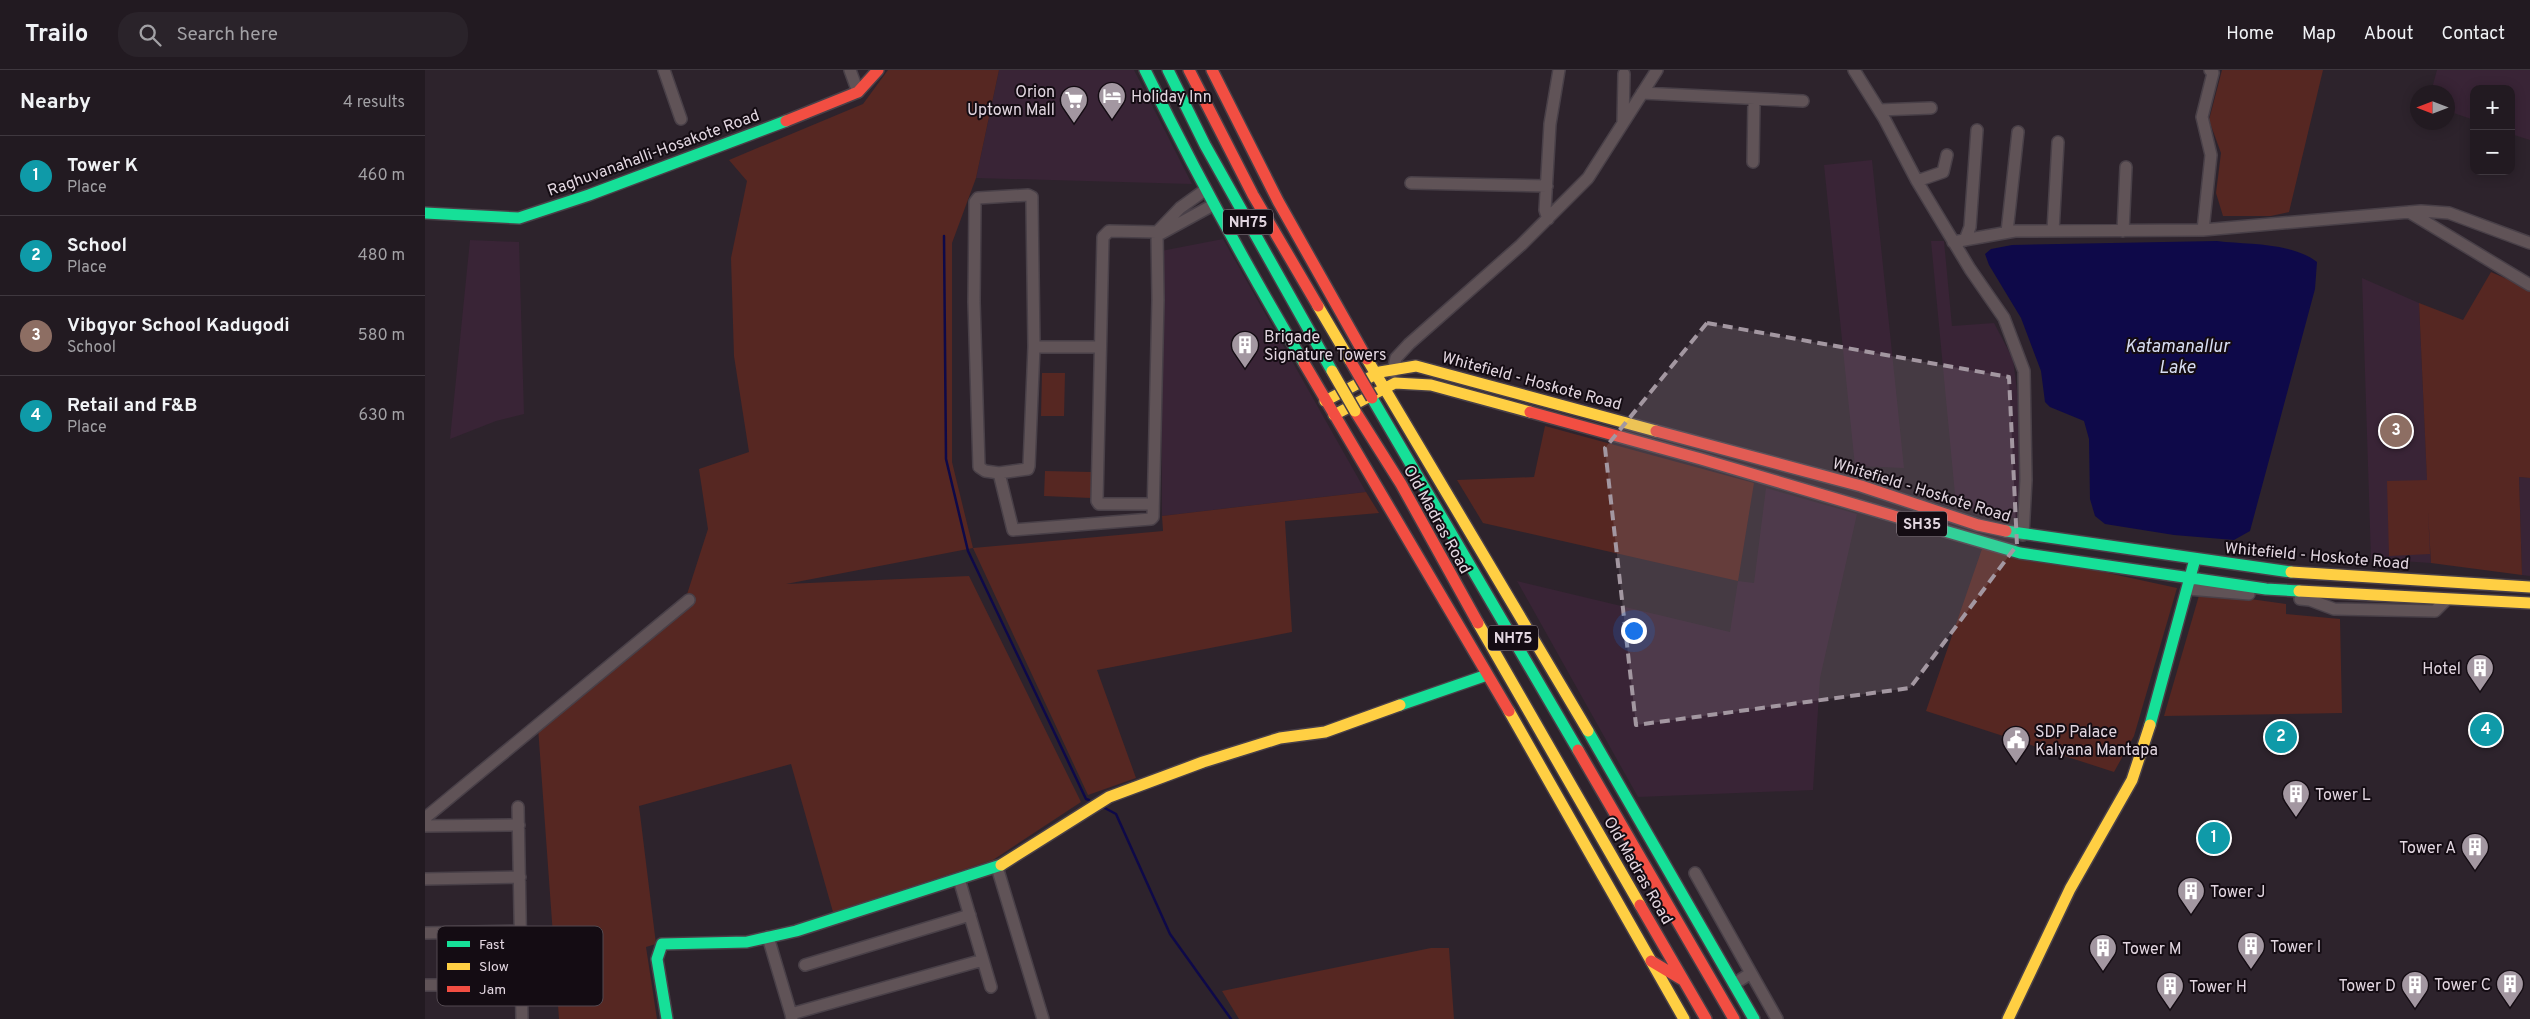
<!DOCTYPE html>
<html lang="en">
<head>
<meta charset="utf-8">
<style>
	:root { --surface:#221a21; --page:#2a232a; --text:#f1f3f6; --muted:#a2a1a5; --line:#3f383f; --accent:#a397a1 }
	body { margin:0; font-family:Overpass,sans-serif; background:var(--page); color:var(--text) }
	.controls { position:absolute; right:15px; top:15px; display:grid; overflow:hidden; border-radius:10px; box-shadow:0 2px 12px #0003 }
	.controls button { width:45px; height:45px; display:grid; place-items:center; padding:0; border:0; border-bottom:1px solid var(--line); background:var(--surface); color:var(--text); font:25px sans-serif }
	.compass { position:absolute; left:1985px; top:15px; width:45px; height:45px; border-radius:50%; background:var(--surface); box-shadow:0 2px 12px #0003; rotate:270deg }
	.you { position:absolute; left:1208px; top:560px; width:18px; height:18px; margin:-12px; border:4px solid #fff; border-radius:50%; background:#1a73e8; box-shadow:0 0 0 8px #1a73e833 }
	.badge { display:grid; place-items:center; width:32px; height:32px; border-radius:50%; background:var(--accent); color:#fff; font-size:16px; font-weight:700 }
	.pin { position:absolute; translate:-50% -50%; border:2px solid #fff; box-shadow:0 1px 5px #0006 }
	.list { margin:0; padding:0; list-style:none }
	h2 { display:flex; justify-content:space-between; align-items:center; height:65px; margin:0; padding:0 20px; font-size:21px }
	h2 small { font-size:16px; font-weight:400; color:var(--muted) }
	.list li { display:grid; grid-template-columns:32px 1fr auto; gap:15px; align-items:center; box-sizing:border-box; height:80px; padding:0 20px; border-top:1px solid var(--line) }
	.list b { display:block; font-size:19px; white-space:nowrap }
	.list p { margin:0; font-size:16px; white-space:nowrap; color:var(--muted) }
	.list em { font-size:16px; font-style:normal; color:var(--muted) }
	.icon { flex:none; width:28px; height:28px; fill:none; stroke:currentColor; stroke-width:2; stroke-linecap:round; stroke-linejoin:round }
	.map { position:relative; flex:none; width:2105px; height:949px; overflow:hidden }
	header { display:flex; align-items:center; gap:30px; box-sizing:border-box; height:70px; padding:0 25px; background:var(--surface); border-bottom:1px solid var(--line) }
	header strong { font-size:24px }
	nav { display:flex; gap:28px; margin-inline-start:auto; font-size:18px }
	.search { width:350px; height:45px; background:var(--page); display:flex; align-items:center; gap:12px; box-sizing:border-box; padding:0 18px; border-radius:20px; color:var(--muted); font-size:19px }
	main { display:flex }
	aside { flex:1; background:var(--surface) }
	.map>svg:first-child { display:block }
	.built { fill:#392436 }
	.green { fill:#562722 }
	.water { fill:#0e0949 }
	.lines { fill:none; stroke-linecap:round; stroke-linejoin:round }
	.stream { stroke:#0e0949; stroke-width:2.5 }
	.street-casing { stroke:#494048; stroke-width:14 }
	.fast-casing { stroke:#494048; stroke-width:14 }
	.slow-casing { stroke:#494048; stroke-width:14 }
	.jam-casing { stroke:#494048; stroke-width:14 }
	.street { stroke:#605357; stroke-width:11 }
	.fast { stroke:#16e098; stroke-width:11 }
	.slow { stroke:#ffcf43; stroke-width:11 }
	.jam { stroke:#f24e42; stroke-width:11 }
	.slow-bridge-casing { stroke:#494048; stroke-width:14; stroke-linecap:butt }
	.jam-bridge-casing { stroke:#494048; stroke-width:14; stroke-linecap:butt }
	.slow-bridge { stroke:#ffcf43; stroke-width:11 }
	.jam-bridge { stroke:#f24e42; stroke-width:11 }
	.marked { fill:#a397a1; fill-opacity:0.2; stroke:#a397a1; stroke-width:4; stroke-dasharray:10 6; stroke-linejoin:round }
	.labels { text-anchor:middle; stroke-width:4; stroke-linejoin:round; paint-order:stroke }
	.shield { fill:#140c13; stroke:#a499a2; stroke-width:1 }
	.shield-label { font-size:15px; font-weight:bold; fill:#e2d6e0 }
	.poi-label { font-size:16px; fill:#e2d6e0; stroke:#140c13; text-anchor:start }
	.street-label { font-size:16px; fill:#e2d6e0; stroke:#140c13 }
	.water-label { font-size:18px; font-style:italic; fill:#d7ddf2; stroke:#140c13 }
	.key { fill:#140c13; stroke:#524950; stroke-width:1 }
	.key-label { font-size:14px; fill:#e2d6e0 }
</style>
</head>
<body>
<header>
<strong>Trailo</strong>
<div class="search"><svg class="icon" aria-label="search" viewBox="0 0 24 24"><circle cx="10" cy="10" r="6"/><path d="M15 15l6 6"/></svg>Search here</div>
<nav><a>Home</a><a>Map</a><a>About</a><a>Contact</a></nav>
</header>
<main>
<aside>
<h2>Nearby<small>4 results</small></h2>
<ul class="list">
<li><span class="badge" style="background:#0f9aa8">1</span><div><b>Tower K</b><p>Place</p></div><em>460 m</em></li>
<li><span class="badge" style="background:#0f9aa8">2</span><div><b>School</b><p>Place</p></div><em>480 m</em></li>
<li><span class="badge" style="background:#8d6e63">3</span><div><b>Vibgyor School Kadugodi</b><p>School</p></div><em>580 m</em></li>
<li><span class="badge" style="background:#0f9aa8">4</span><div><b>Retail and F&amp;B</b><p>Place</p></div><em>630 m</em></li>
</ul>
</aside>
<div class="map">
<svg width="2105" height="949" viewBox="0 0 2105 949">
	<rect width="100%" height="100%" fill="#2d232c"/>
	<path class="built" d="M574 0H709L767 114 551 108Z
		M2012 0H2105V70L2086 64V19H2049V50L2023 41 2022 22H2006Z
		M1447 90 1479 398 1430 396 1399 95Z
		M798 169 941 422 737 446 736 181Z
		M45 170 94 172 99 344 71 351 25 369Z
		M1506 171H1519L1527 256 1569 253 1588 289 1593 328 1595 449 1531 435Z
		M1937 208 1994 233 2006 493 1946 489Z
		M2094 407 2105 408V506L2097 505Z
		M1341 418 1432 444 1395 608 1388 720 1213 727 1092 511 1305 562 1313 511 1329 513Z"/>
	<path class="green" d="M463 0H574L551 108 527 173V392L548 478 738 461 737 446 941 422 954 443 860 451 867 562 672 600 711 708 663 725 548 478 361 514 544 506 656 732 568 790 408 842 366 694 214 736 231 874 221 877 232 949H134L113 657 256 543 283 459 274 399 324 382 309 286 306 188 322 111 304 90 438 34Z
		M1797 0H1898L1864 142 1846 146H1798L1791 123 1796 83 1784 50Z
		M2066 202 2105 219V408L2094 407 2097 505 2006 493 2003 441 2005 484 1964 486 1962 411 2002 410 1994 233 2038 250Z
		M617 303H640L639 346H616Z
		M1120 356 1329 413 1313 511 1058 453 1032 410 1109 407Z
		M620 401 666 402V428L619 426Z
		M1558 476 1752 518 1709 666 1689 702 1501 641Z
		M1775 522 1861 534V544L1915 549 1917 643 1739 646Z
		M1006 878H1024L1029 949H814L797 921Z"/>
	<path class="water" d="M1792 171C1824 175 1866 172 1892 192L1890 219 1825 461 1809 470 1749 465 1680 454 1670 446 1665 429 1664 369 1659 351 1625 337 1620 332 1616 301 1596 248 1564 195 1560 184 1566 179 1587 175Z"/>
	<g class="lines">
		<path class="stream" d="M519 166 521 389 543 481 661 729 664 730
			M678 737 691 744 745 864 806 949"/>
		<defs>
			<path id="street" d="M239 0 256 49
				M425 0 433 22
				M1429 0 1459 48 1492 111 1545 199 1579 248 1599 301 1601 410 1598 465
				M1217 23 1378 31
				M1454 40 1506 38
				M1198 53 1199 4
				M1328 92 1329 30
				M1492 111 1518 102 1522 85
				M986 113 1122 116
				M1984 142 2105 215
				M1123 149 1120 140 1125 54 1134 0
				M1778 160 1786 85 1777 47 1788 3 1785 0
				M1628 161 1633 72
				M1698 161 1701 97
				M732 162 755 138 780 120
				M1582 162 1593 62
				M735 164 788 135
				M1540 170 1545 157 1552 60
				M1528 172 1590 161 1778 160 1996 141 2024 143 2105 173
				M609 277H675
				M968 302 971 288 984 274 1096 175 1163 108 1232 0
				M574 403 603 399 604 396 609 277 607 132V127L603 125 553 128 550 132 549 232 554 397 560 401 574 403 588 460 726 449 728 447 733 230 732 162 684 161 678 167 672 431 674 434H728
				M1763 519 1824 524
				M1875 529 1885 530 1909 539 2010 541 2021 530
				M93 737 97 949
				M0 748 264 530
				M0 756 94 755
				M572 797 618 949
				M1270 803 1326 903 1309 914
				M0 809 95 807
				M534 809 566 917
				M0 863 96 861
				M343 867 366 944
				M380 895 545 845
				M1326 903 1352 949
				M0 915H96
				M367 949 366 944 558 890"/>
			<path id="fast" d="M720 0C769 100 822 197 879 293
				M743 0 780 75 907 301
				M0 143 94 148 164 125 361 51
				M947 328 1153 680
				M1506 457 1595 483 1841 519 1874 521
				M1581 461 1866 502
				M975 635 1062 605
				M1725 655 1770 489
				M1163 661 1329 949
				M242 949 232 889 237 874 322 872 371 861 576 795"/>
			<path id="slow" d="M893 236 926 292
				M942 289 1163 661
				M900 331 955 302 991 296 1231 361
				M909 345 970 313 1006 315 1105 342
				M1866 502 2105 517
				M1874 521 2105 533
				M1053 553 1215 835
				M1084 641 1259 949
				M576 795 684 727 778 692 855 668 900 662 975 635
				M1583 949 1645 819 1707 710 1725 655"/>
			<path id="jam" d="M764 0 828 125 893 236
				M787 0 853 131 942 289
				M361 51 433 22 453 0
				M879 293 1084 641
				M930 341 976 414 1053 553
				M1105 342 1276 389 1506 457
				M1231 361 1436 416 1553 455 1581 461
				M1153 680 1309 949
				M1215 835 1281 949
				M1226 891 1258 910"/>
		</defs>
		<use href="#street" class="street-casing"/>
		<use href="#fast" class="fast-casing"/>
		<use href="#slow" class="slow-casing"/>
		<use href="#jam" class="jam-casing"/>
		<use href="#street" class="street"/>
		<use href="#fast" class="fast"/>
		<use href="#slow" class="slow"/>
		<use href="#jam" class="jam"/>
		<defs>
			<path id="slow-bridge" d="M907 301 930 341"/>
			<path id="jam-bridge" d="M926 292 947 328"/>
		</defs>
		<use href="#slow-bridge" class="slow-bridge-casing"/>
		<use href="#jam-bridge" class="jam-bridge-casing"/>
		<use href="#slow-bridge" class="slow-bridge"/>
		<use href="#jam-bridge" class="jam-bridge"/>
	</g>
	<path class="marked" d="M1282 253 1584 307 1592 475 1485 618 1211 655 1180 378Z"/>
	<defs>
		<symbol id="hotel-pin" viewBox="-11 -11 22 30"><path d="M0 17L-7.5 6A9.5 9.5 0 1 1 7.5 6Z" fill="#a397a1" stroke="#140c13"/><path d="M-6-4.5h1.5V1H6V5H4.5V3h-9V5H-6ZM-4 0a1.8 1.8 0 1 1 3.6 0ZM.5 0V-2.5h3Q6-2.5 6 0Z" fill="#fff"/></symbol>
		<symbol id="supermarket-pin" viewBox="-11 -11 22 30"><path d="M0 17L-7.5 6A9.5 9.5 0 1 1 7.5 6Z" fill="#a397a1" stroke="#140c13"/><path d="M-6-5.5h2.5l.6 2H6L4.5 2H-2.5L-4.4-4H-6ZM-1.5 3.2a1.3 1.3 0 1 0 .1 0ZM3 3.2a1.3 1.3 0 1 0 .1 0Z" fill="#fff"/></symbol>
		<symbol id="building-pin" viewBox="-11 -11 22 30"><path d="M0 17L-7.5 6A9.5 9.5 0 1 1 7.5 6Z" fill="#a397a1" stroke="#140c13"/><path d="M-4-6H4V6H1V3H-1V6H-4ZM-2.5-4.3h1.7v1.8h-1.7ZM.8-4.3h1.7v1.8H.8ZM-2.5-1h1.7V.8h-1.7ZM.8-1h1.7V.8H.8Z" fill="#fff"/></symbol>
		<symbol id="civic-pin" viewBox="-11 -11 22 30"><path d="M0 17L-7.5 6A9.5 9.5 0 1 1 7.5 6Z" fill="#a397a1" stroke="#140c13"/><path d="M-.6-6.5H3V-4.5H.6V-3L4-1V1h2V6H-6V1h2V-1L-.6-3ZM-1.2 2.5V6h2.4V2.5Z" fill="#fff"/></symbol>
	</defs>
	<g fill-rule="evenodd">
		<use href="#hotel-pin" x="671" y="10" width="32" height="43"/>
		<use href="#supermarket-pin" x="633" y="14" width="32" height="43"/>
		<use href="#building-pin" x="804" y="259" width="32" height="43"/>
		<use href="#building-pin" x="2039" y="582" width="32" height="43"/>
		<use href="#civic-pin" x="1575" y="654" width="32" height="43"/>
		<use href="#building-pin" x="1855" y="708" width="32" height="43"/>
		<use href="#building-pin" x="2034" y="761" width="32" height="43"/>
		<use href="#building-pin" x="1750" y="805" width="32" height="43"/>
		<use href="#building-pin" x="1810" y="860" width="32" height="43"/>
		<use href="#building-pin" x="1662" y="862" width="32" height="43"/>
		<use href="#building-pin" x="2069" y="898" width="32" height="43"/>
		<use href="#building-pin" x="1974" y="899" width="32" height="43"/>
		<use href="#building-pin" x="1729" y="900" width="32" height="43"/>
	</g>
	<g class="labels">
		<g class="shield">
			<rect x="798" y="139.5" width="50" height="25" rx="4"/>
			<rect x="1472" y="441.5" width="50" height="25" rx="4"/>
			<rect x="1063" y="555.5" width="50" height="25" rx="4"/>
		</g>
		<g class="shield-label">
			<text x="823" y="157">NH75</text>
			<text x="1497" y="459">SH35</text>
			<text x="1088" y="573">NH75</text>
		</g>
		<g class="poi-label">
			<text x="630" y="27" text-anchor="end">Orion<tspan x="630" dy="18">Uptown Mall</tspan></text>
			<text x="706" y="32">Holiday Inn</text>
			<text x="839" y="272">Brigade<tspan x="839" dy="18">Signature Towers</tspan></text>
			<text x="2036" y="604" text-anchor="end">Hotel</text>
			<text x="1610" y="667">SDP Palace<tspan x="1610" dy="18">Kalyana Mantapa</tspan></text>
			<text x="1890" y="730">Tower L</text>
			<text x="2031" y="783" text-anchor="end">Tower A</text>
			<text x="1785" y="827">Tower J</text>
			<text x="1845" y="882">Tower I</text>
			<text x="1697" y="884">Tower M</text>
			<text x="2066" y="920" text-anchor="end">Tower C</text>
			<text x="1971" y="921" text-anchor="end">Tower D</text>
			<text x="1764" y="922">Tower H</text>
		</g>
		<g class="street-label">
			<text transform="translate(228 82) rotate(-20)" y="6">Raghuvanahalli-Hosakote Road</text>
			<text transform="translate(1107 310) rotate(15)" y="6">Whitefield - Hoskote Road</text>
			<text transform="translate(1497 419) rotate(17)" y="6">Whitefield - Hoskote Road</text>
			<text transform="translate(1013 449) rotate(61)" y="6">Old Madras Road</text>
			<text transform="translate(1892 485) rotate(5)" y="6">Whitefield - Hoskote Road</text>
			<text transform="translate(1214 800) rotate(60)" y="6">Old Madras Road</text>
		</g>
		<g class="water-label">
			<text x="1752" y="282">Katamanallur<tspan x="1752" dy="21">Lake</tspan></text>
		</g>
	</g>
	<rect x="12" y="856" width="166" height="80" rx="8" class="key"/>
	<rect x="22" y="871" width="23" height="6" fill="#16e098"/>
	<rect x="22" y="893" width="23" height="7" fill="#ffcf43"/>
	<rect x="22" y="916" width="23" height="6" fill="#f24e42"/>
	<g class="key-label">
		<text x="54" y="879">Fast</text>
		<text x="54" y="901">Slow</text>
		<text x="54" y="924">Jam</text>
	</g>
</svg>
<div class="controls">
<button>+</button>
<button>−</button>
</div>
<svg class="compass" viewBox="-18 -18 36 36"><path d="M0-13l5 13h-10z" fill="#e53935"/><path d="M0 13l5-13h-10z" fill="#a2a1a5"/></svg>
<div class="you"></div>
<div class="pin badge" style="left:1789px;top:768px;background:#0f9aa8">1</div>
<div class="pin badge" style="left:1856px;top:667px;background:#0f9aa8">2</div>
<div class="pin badge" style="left:1971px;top:361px;background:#8d6e63">3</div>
<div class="pin badge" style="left:2061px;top:660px;background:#0f9aa8">4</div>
</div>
</main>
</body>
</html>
